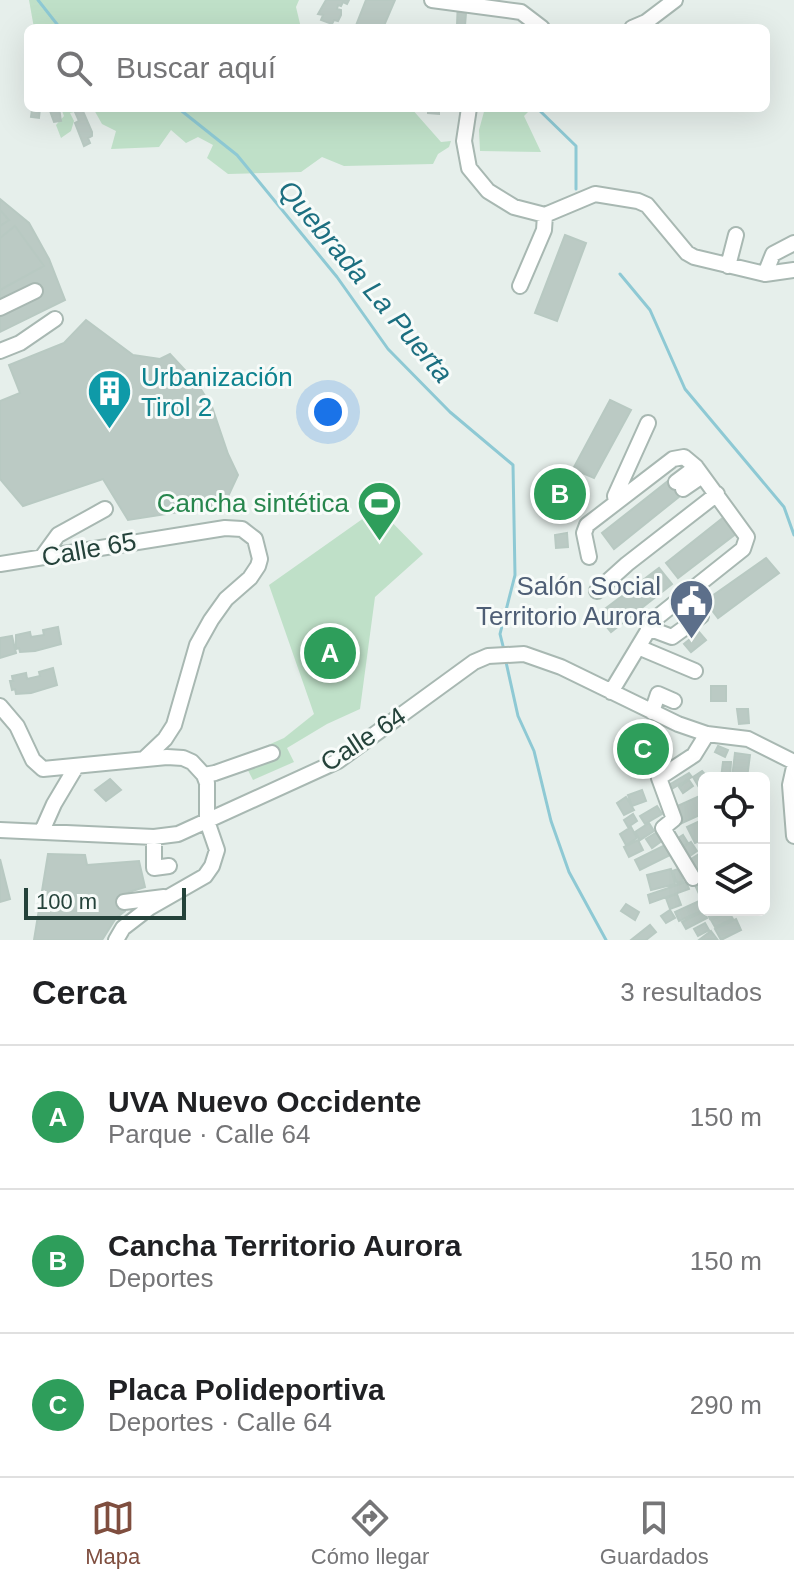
<!DOCTYPE html>
<html lang="es">
<head>
<meta charset="utf-8">
<style>
	:root { --surface:#fff; --page:#f6f6f6; --text:#202124; --muted:#757577; --line:#e0e0e0; --accent:#7f4e3f }
	body { margin:0; font-family:Arial,sans-serif; background:var(--page); color:var(--text) }
	.controls { position:absolute; right:24px; bottom:24px; display:grid; overflow:hidden; border-radius:12px; box-shadow:0 8px 32px #0002 }
	.controls button { width:72px; height:72px; display:grid; place-items:center; padding:0; border:0; border-bottom:2px solid var(--line); background:var(--surface); color:var(--text); font:40px sans-serif }
	.scale { position:absolute; left:24px; bottom:20px; width:162px; box-sizing:border-box; padding-left:8px; border:4px solid #24423a; border-top:0; font-size:22px; line-height:28px; white-space:nowrap; color:#24423a; -webkit-text-stroke:6px #f7fbf9; paint-order:stroke }
	.you { position:absolute; left:328px; top:412px; width:28px; height:28px; margin:-20px; border:6px solid #fff; border-radius:50%; background:#1a73e8; box-shadow:0 0 0 12px #1a73e833 }
	.badge { display:grid; place-items:center; width:52px; height:52px; border-radius:50%; background:var(--accent); color:#fff; font-size:26px; font-weight:700 }
	.pin { position:absolute; translate:-50% -50%; border:4px solid #fff; box-shadow:0 2px 8px #0006 }
	.list { margin:0; padding:0; list-style:none }
	h2 { display:flex; justify-content:space-between; align-items:center; height:104px; margin:0; padding:0 32px; font-size:34px }
	h2 small { font-size:26px; font-weight:400; color:var(--muted) }
	.list li { display:grid; grid-template-columns:52px 1fr auto; gap:24px; align-items:center; box-sizing:border-box; height:144px; padding:0 32px; border-top:2px solid var(--line) }
	.list b { display:block; font-size:30px; white-space:nowrap }
	.list p { margin:0; font-size:26px; white-space:nowrap; color:var(--muted) }
	.list em { font-size:26px; font-style:normal; color:var(--muted) }
	.icon { flex:none; width:44px; height:44px; fill:none; stroke:currentColor; stroke-width:2; stroke-linecap:round; stroke-linejoin:round }
	.map { position:relative; flex:none; width:794px; height:940px; overflow:hidden }
	.search { position:absolute; background:var(--surface); box-shadow:0 8px 32px #0002; left:24px; right:24px; top:24px; height:88px; display:flex; align-items:center; gap:20px; box-sizing:border-box; padding:0 28px; border-radius:12px; color:var(--muted); font-size:30px }
	.sheet { height:536px; background:var(--surface) }
	nav { display:flex; justify-content:space-around; align-items:center; box-sizing:border-box; height:112px; border-top:2px solid var(--line); background:var(--surface); font-size:22px; color:var(--muted) }
	nav a { display:grid; justify-items:center; gap:4px }
	nav .on { color:var(--accent) }
	.map>svg:first-child { display:block }
	.green { fill:#bfe0c8 }
	.lines { fill:none; stroke-linecap:round; stroke-linejoin:round }
	.stream { stroke:#8ec9d4; stroke-width:3 }
	.building { fill:#bbcac4; stroke:#b8c9c2; stroke-width:2 }
	.minor-casing { stroke:#a8b8b2; stroke-width:18 }
	.minor { stroke:#fff; stroke-width:14 }
	.labels { text-anchor:middle; stroke-width:6; stroke-linejoin:round; paint-order:stroke }
	.culture-label { font-size:26px; fill:#0d838f; stroke:#f7fbf9; text-anchor:start }
	.leisure-label { font-size:26px; fill:#27864d; stroke:#f7fbf9; text-anchor:end }
	.street-label { font-size:26px; fill:#24423a; stroke:#f7fbf9 }
	.service-label { font-size:26px; fill:#4e5e75; stroke:#f7fbf9; text-anchor:end }
	.water-label { font-size:28px; font-style:italic; fill:#1c6f80; stroke:#f7fbf9 }
</style>
</head>
<body>
<div class="map">
<svg width="794" height="940" viewBox="0 0 794 940">
	<rect width="100%" height="100%" fill="#e6efeb"/>
	<path class="green" d="M29 0H299L296 7 301 28H34Z
		M61 108H92L70 113 74 121 71 131 61 138 56 125 64 116Z
		M93 108H411L441 142 451 141 449 147 438 154 433 164 344 166 322 157 301 172 228 174 207 158 213 145 198 137 186 143 171 130 159 147 111 149 116 131 102 124Z
		M485 108H532L524 116 541 152 480 151 479 130Z
		M378 508 423 554 375 597 360 709 327 724 287 748 294 762 253 780 241 757 284 738 314 714 269 585Z"/>
	<g class="lines">
		<path class="stream" d="M38 0 60 28
			M178 108 237 155 337 277 388 349 450 412 513 465 515 575 500 634 504 650
			M537 108 576 146V189
			M620 274 650 310 685 389 784 507 794 535
			M506 662 518 716 534 751 551 821 569 872 606 940"/>
	</g>
	<path class="building" d="M326 0H349L347 4 343 2 341 6 338 5 337 9 341 10V15L338 21 334 20 332 24 321 20 323 15 318 14Z
		M366 0H395L383 28H355Z
		M458 0H467L465 26 457 25Z
		M37 108H40L39 118 31 117 32 110 36 111Z
		M49 108H59L61 121 54 122Z
		M423 108H444L439 109V114L428 113V109Z
		M82 109 92 132V136L88 138 90 143 84 146 75 123 79 121 75 112Z
		M0 199 29 223 49 259 65 300 0 332Z
		M0 210 9 220 0 226Z
		M15 226 44 266 0 290V238Z
		M565 235 586 243 557 321 535 313Z
		M86 320 133 355 160 359 170 354 197 383 212 407 228 454 238 475 224 505 128 520 103 479 23 506 0 479V401L20 393 9 365 64 343Z
		M610 400 631 410 594 478 573 469Z
		M668 481 680 496 614 549 602 533Z
		M724 517 737 533 678 578 666 563Z
		M567 533 568 547 556 548 555 535Z
		M766 558 779 573 718 618 705 601Z
		M659 568 672 584 611 632 597 615Z
		M58 627 61 644 35 651 20 652 19 648 16 649V635L30 632 31 637 44 635 43 630Z
		M699 632 706 640 691 652 684 644Z
		M12 636 16 653 0 658V638Z
		M53 668 57 685 31 693 16 694 15 689 12 690 10 681H13L12 676 26 673 27 679 40 676 39 672Z
		M711 686H726V701H711Z
		M737 709H748L749 723 739 724Z
		M652 724 655 731 619 747 616 741Z
		M658 732 666 748 629 768 620 752Z
		M718 746 728 750 725 757 715 752Z
		M735 753 750 755 747 778H732Z
		M723 762H731L730 778H721Z
		M702 771 708 778H704V786L700 789 693 777Z
		M689 773 692 777 670 790 667 786Z
		M110 779 121 790 106 801 95 790Z
		M689 780 693 786 683 793 679 787Z
		M642 790 646 801 632 806 628 795Z
		M704 794V813L680 824 673 808Z
		M626 797 634 810 624 815 617 803Z
		M657 806 662 814 645 824 640 816Z
		M633 814 637 821 628 827 624 820Z
		M704 819V839L695 843 687 827Z
		M649 823 654 831 640 840 635 832Z
		M631 827 637 838 626 845 620 834Z
		M657 832 663 840 652 848 646 839Z
		M683 835 688 843 677 850 672 842Z
		M638 840 643 850 629 857 624 847Z
		M691 842 697 851 684 860 678 851Z
		M665 845 670 855 640 870 635 860Z
		M704 851V879L698 882 686 862Z
		M48 854 85 855 87 865 139 861 145 887 129 892V896L122 898 125 911 116 918 102 940H34Z
		M0 859 10 899 0 902Z
		M671 869 675 884 651 890 647 875Z
		M678 869 683 881 677 883 672 871Z
		M704 879V894L700 896 694 883Z
		M686 882 689 889 650 903 648 895Z
		M677 894 681 905 670 909 666 898Z
		M699 901 703 910 679 921 675 912Z
		M626 904 639 912 635 920 621 911Z
		M670 910 675 918 666 923 661 916Z
		M706 910H731L710 919Z
		M704 911 707 918 686 929 682 922Z
		M729 912 733 919 715 927 711 920Z
		M736 919 741 930 721 940 715 929Z
		M705 923 709 930 698 936 694 929Z
		M650 925 656 932 646 940H631Z
		M711 931 717 939 699 940Z"/>
	<g class="lines">
		<defs>
			<path id="minor" d="M432 0 521 12 542 28
				M632 28 646 22 675 0
				M469 108 464 141 469 168 488 191 514 207 545 215 595 194 638 201 647 205 687 253 694 257 765 274 794 270
				M728 266 736 235
				M765 274 773 254 794 243
				M520 286 544 230 545 215
				M0 308 35 291
				M0 351 20 343 55 319
				M676 482 696 467
				M683 489 702 476
				M616 502 615 496 648 423
				M42 557 58 535 105 509
				M589 557 584 533 587 525 673 459 684 457 696 467 747 537 743 549 655 619 611 692
				M0 564 225 528 242 529 255 539 260 559 258 566 250 578 226 599 211 620 197 645 174 725 165 739 146 757
				M597 591 627 564 717 494
				M648 628 672 637 701 616
				M638 647 695 671
				M0 706 17 726 33 760 43 769 167 757 183 758 192 762 204 775 207 783V821L217 850 212 866 205 876 149 908 123 928 116 940
				M652 712 658 694 674 701
				M794 767 790 785 794 836
				M204 775 215 773 272 753
				M0 830 154 837 178 834 338 761 474 662 488 656 524 654 561 667 678 724 707 734 748 739 794 762
				M42 831 54 804 76 767
				M154 837V868L169 866
				M693 878 663 828 674 819 659 778 694 755 707 734
				M124 902 164 897"/>
		</defs>
		<use href="#minor" class="minor-casing"/>
		<use href="#minor" class="minor"/>
	</g>
	<defs>
		<symbol id="building-pin" viewBox="-11 -11 22 30"><path d="M0 17L-7.5 6A9.5 9.5 0 1 1 7.5 6Z" fill="#0f9aa8" stroke="#f7fbf9"/><path d="M-4-6H4V6H1V3H-1V6H-4ZM-2.5-4.3h1.7v1.8h-1.7ZM.8-4.3h1.7v1.8H.8ZM-2.5-1h1.7V.8h-1.7ZM.8-1h1.7V.8H.8Z" fill="#fff"/></symbol>
		<symbol id="stadium-pin" viewBox="-11 -11 22 30"><path d="M0 17L-7.5 6A9.5 9.5 0 1 1 7.5 6Z" fill="#2e9e5b" stroke="#f7fbf9"/><path d="M0-5a6.5 5 0 1 0 0 10a6.5 5 0 1 0 0-10ZM-3.5-1.8h7v3.6h-7Z" fill="#fff"/></symbol>
		<symbol id="civic-pin" viewBox="-11 -11 22 30"><path d="M0 17L-7.5 6A9.5 9.5 0 1 1 7.5 6Z" fill="#5c6f8a" stroke="#f7fbf9"/><path d="M-.6-6.5H3V-4.5H.6V-3L4-1V1h2V6H-6V1h2V-1L-.6-3ZM-1.2 2.5V6h2.4V2.5Z" fill="#fff"/></symbol>
	</defs>
	<g fill-rule="evenodd">
		<use href="#building-pin" x="84" y="366" width="51" height="69"/>
		<use href="#stadium-pin" x="354" y="478" width="51" height="69"/>
		<use href="#civic-pin" x="666" y="576" width="51" height="69"/>
	</g>
	<g class="labels">
		<g class="culture-label">
			<text x="141" y="386">Urbanización<tspan x="141" dy="30">Tirol 2</tspan></text>
		</g>
		<g class="leisure-label">
			<text x="349" y="512">Cancha sintética</text>
		</g>
		<g class="street-label">
			<text transform="translate(89 549) rotate(-10)" y="9">Calle 65</text>
			<text transform="translate(363 739) rotate(-33)" y="9">Calle 64</text>
		</g>
		<g class="service-label">
			<text x="661" y="595">Salón Social<tspan x="661" dy="30">Territorio Aurora</tspan></text>
		</g>
		<g class="water-label">
			<text transform="translate(366 281) rotate(50)" y="10">Quebrada La Puerta</text>
		</g>
	</g>
</svg>
<div class="controls">
<button><svg class="icon" aria-label="locate" viewBox="0 0 24 24"><circle cx="12" cy="12" r="6"/><path d="M12 2v4M12 18v4M2 12h4M18 12h4"/></svg></button>
<button><svg class="icon" aria-label="layers" viewBox="0 0 24 24"><path d="M12 4l9 5-9 5-9-5zM3 14l9 5 9-5"/></svg></button>
</div>
<div class="scale">100 m</div>
<div class="you"></div>
<div class="pin badge" style="left:330px;top:653px;background:#2e9e5b">A</div>
<div class="pin badge" style="left:560px;top:494px;background:#2e9e5b">B</div>
<div class="pin badge" style="left:643px;top:749px;background:#2e9e5b">C</div>
<div class="search"><svg class="icon" aria-label="search" viewBox="0 0 24 24"><circle cx="10" cy="10" r="6"/><path d="M15 15l6 6"/></svg>Buscar aquí</div>
</div>
<section class="sheet">
<h2>Cerca<small>3 resultados</small></h2>
<ul class="list">
<li><span class="badge" style="background:#2e9e5b">A</span><div><b>UVA Nuevo Occidente</b><p>Parque · Calle 64</p></div><em>150 m</em></li>
<li><span class="badge" style="background:#2e9e5b">B</span><div><b>Cancha Territorio Aurora</b><p>Deportes</p></div><em>150 m</em></li>
<li><span class="badge" style="background:#2e9e5b">C</span><div><b>Placa Polideportiva</b><p>Deportes · Calle 64</p></div><em>290 m</em></li>
</ul>
</section>
<nav>
<a class="on"><svg class="icon" aria-label="map" viewBox="0 0 24 24"><path d="M3 6l6-2 6 2 6-2v14l-6 2-6-2-6 2zM9 4v14M15 6v14"/></svg>Mapa</a>
<a><svg class="icon" aria-label="directions" viewBox="0 0 24 24"><path d="M12 3l9 9-9 9-9-9zM9 14v-3h6M13 9l2 2-2 2"/></svg>Cómo llegar</a>
<a><svg class="icon" aria-label="saved" viewBox="0 0 24 24"><path d="M7 4h10v16l-5-4-5 4z"/></svg>Guardados</a>
</nav>
</body>
</html>
